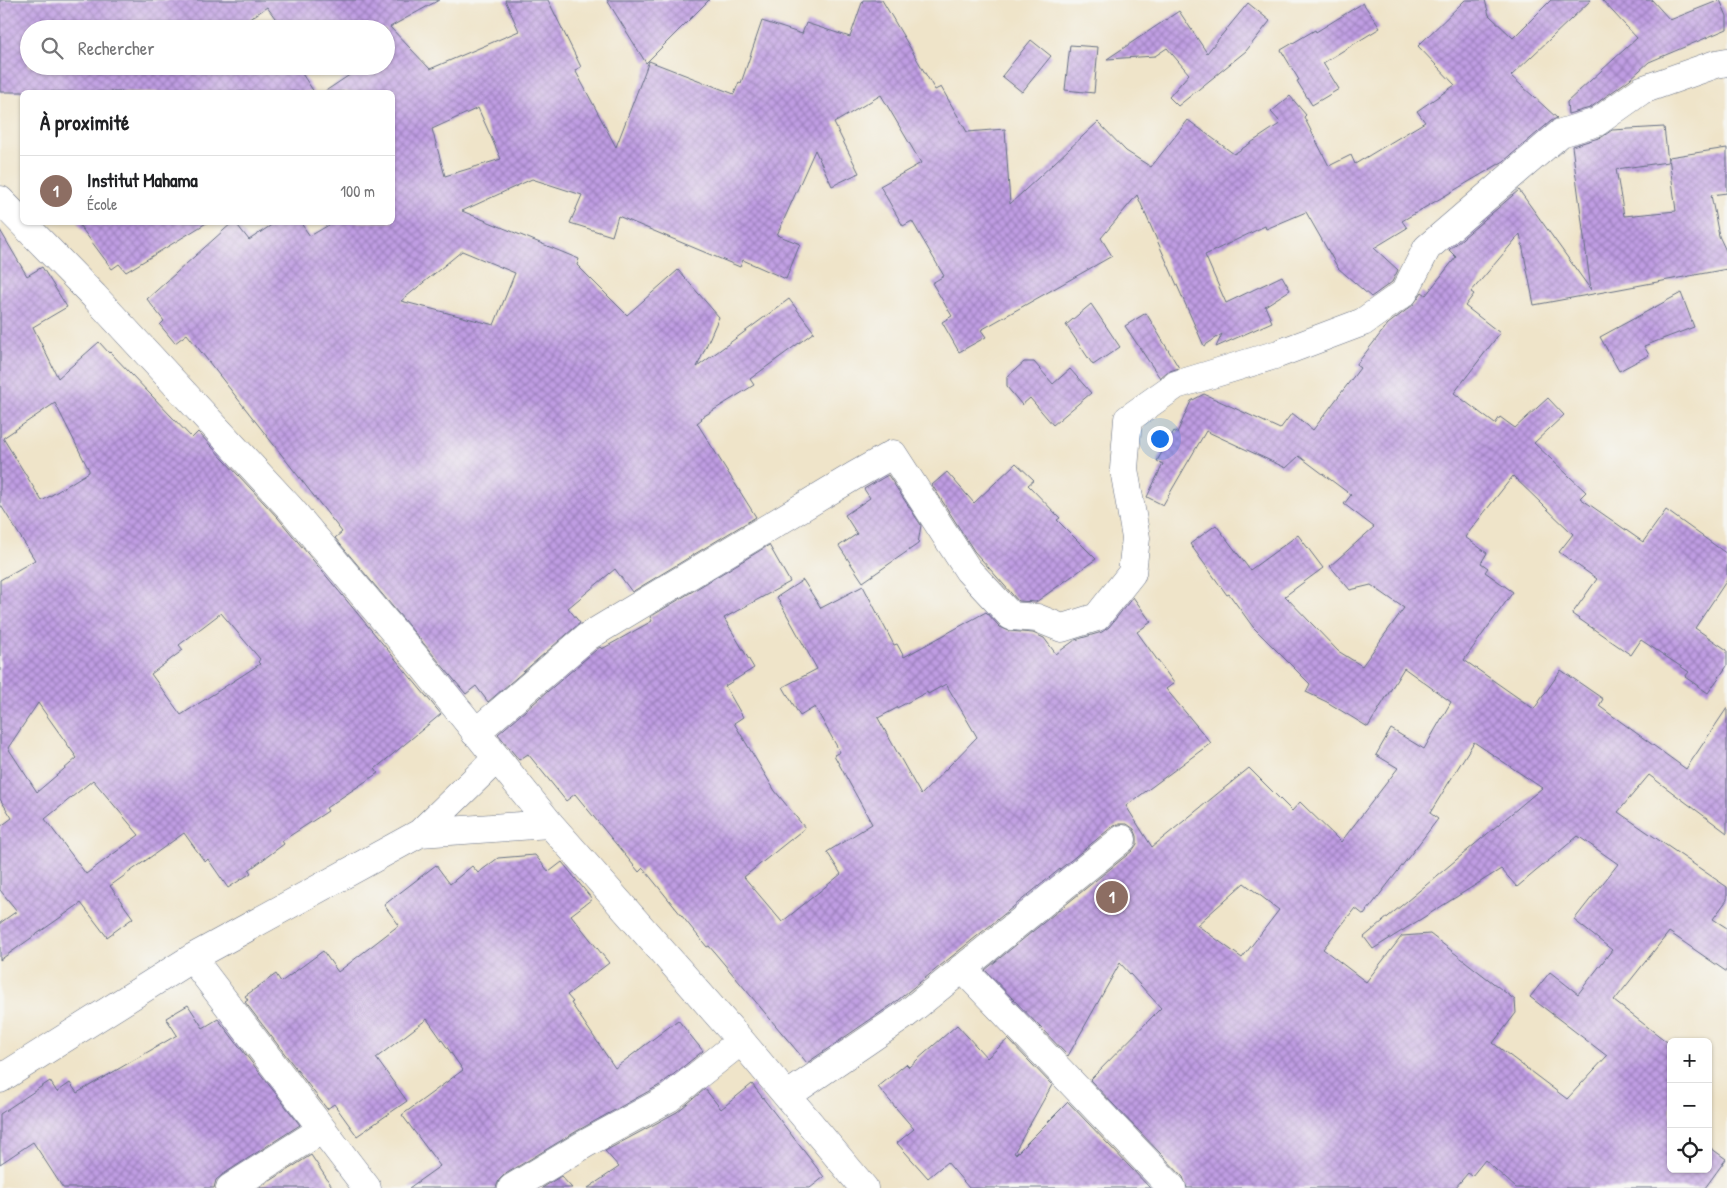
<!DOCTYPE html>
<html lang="fr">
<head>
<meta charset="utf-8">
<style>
	:root { --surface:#fff; --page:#f6f6f6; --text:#202124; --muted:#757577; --line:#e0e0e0; --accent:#1a73e8 }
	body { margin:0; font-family:"Patrick Hand",sans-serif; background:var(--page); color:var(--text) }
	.controls { position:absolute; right:15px; bottom:15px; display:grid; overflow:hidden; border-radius:8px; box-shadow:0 1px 4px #0004 }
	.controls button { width:45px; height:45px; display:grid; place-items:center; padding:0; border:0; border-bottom:1px solid var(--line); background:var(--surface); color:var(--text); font:25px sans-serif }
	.you { position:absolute; left:1159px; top:438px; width:18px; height:18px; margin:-12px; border:4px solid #fff; border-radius:50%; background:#1a73e8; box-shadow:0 0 0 8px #1a73e833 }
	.badge { display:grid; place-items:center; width:32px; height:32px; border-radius:50%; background:var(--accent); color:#fff; font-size:16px; font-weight:700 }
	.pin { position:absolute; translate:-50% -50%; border:2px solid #fff; box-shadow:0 1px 5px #0006 }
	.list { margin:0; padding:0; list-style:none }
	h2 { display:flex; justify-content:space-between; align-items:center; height:65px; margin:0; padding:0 20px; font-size:21px }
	h2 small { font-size:16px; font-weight:400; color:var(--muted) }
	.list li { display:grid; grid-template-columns:32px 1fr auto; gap:15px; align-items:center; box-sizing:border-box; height:70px; padding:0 20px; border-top:1px solid var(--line) }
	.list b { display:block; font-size:19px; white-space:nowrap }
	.list p { margin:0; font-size:16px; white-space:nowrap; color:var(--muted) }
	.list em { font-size:16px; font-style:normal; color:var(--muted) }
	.icon { flex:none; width:28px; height:28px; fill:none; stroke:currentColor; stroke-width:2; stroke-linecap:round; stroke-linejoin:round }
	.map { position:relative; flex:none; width:1727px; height:1188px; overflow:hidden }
	.search { position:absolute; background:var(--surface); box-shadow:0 1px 4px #0004; left:20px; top:20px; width:375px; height:55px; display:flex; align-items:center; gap:12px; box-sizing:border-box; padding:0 18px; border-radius:28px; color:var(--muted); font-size:19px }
	.panel { position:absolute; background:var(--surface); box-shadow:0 1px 4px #0004; left:20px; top:90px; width:375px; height:135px; border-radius:8px }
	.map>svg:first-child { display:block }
	.building { fill:url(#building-cross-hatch); fill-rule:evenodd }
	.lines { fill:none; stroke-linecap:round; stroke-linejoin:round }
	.minor-casing { stroke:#656e83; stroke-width:29 }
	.minor { stroke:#fff; stroke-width:28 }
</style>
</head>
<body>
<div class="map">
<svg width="1727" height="1188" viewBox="0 0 1727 1188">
	<defs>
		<pattern id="building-cross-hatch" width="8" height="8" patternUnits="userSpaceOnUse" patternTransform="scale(1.25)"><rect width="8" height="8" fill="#c09de3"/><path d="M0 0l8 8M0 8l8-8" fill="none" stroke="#9b80bb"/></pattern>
	</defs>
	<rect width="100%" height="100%" fill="#f6f6f2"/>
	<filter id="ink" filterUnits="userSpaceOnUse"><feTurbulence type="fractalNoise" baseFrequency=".02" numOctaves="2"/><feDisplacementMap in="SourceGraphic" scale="10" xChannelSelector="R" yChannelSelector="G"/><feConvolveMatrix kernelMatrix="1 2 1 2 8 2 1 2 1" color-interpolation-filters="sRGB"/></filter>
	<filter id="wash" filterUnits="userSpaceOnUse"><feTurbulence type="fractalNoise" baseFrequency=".0096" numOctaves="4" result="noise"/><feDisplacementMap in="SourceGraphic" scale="20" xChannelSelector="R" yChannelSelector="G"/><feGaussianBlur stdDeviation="1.12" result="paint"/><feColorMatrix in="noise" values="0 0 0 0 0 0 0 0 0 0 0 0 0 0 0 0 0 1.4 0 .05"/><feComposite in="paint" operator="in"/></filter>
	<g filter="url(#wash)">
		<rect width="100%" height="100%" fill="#efe4c9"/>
		<g id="blocks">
			<path class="building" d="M0 0H439L390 27 430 69 519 31 505 0H548L581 67 575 70 616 147 649 61 734 94 739 82 741 83 762 21 802 34 806 23 850 37 863 0H882L935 90 941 87 967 132 1005 129 1010 204 1098 122 1126 151 1151 167 1188 120 1234 154 1281 123 1271 112 1290 96 1306 115 1304 117 1329 166 1351 155 1355 164 1425 122 1417 111 1455 85 1418 46 1465 0H1485L1489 15 1513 38 1551 0H1591L1511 76 1557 118 1551 121 1504 161 1402 221 1407 228 1374 248 1398 270 1392 282 1371 297 1338 268 1306 212 1266 229 1265 226 1205 255 1226 303 1282 276 1290 290 1265 306 1272 322 1216 347 1222 334 1204 346 1137 195 1101 238 1112 256 981 330 986 337 959 352 942 322 952 316 932 283 944 276 912 221 903 226 880 186 921 163 881 95 834 123 859 173 832 186 815 150 777 235 800 244 786 279 743 260 740 267 618 216 612 236 570 223 582 195 532 179 462 211 579 259 577 265 627 315 678 270 719 317 697 367 789 299 814 332 750 379 754 385 701 418 702 419 697 423 756 517 632 592 615 569 568 608 580 623 488 702 476 686 466 694 335 538 342 532 187 334 175 343 160 325 164 321 147 299 233 222H235L249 240 276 222H300L310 236 334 222H392V92H324L363 66H386V29H329L323 22 312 29H283L267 7 235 29H29V66H297L314 92H0ZM478 108 501 159 445 176 432 129ZM462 251 515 273 494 325 401 301Z
				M607 0H709L646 63Z
				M1602 0H1652L1670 20 1720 0 1727 16V29L1649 62 1630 79 1590 108 1568 114 1567 102 1637 38Z
				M1248 3 1270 21 1246 51 1178 106 1169 97 1189 74 1167 48 1155 56 1107 59 1179 11 1207 53Z
				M1363 3 1380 28 1323 63 1339 89 1312 105 1297 81 1299 80 1281 50 1315 30 1316 32Z
				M1031 40 1051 56 1022 92 1002 76Z
				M1070 45 1098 47 1094 93 1065 90Z
				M1664 127 1668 162 1616 169 1624 216 1676 211 1669 157 1727 148V193L1711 195 1719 236 1727 253V269L1534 305 1520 234 1471 292 1474 294 1465 306 1500 333 1454 393 1495 424 1500 417 1515 428 1548 398 1564 415 1534 443 1586 492 1580 498 1643 542 1666 510 1727 554V580L1695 628 1727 650V666L1708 693 1685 677 1689 672 1641 640 1631 655 1572 614 1597 579 1559 552 1573 534 1513 476 1465 537 1487 553 1481 563 1488 568 1485 572 1513 592 1464 660 1534 709 1561 670 1603 699 1599 706 1686 769 1727 708V833L1649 775 1618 812 1727 887V900L1713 919 1727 928V972L1669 932 1614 1001 1671 1045V1169H1708V1146L1726 1159 1705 1188H1516L1485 1160 1472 1176 1468 1173 1455 1188H1187L1183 1177 1090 1080 1161 1008 1120 963 1068 1056 985 970 1132 851 1137 844V836L1134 829 1127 824H1119L1112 827 893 1004 807 1063 709 946 707 947 643 868 639 872 575 794 566 801 528 754 519 760 498 734 596 650 600 647 602 649 652 621 650 617 769 545 790 582 724 618 754 668 725 686 743 717 734 723 775 791 805 828 744 877 782 922 841 874 827 852 872 824 834 755 840 752 815 707 800 716 783 687 817 669 777 597 803 580 821 608 863 586 894 645 897 644 904 657 986 612 1000 627 1009 631 1033 633 1044 638 1056 654 1075 640 1102 632 1109 627 1133 597 1151 622 1137 632 1174 683 1166 689 1211 743 1126 806 1152 847 1249 768 1292 811 1300 802 1341 842 1398 768 1376 755 1391 729 1424 749 1451 702 1404 668 1368 727 1327 702 1306 692 1310 684 1253 627 1229 594 1227 595 1190 544 1216 525 1250 570 1298 535 1323 568 1285 596 1338 651 1362 666 1404 608 1371 585 1350 590 1330 566 1374 527 1344 504 1351 495 1299 456 1286 468 1206 431 1163 505 1147 497 1163 464 1157 461 1174 431 1177 433 1191 401 1204 394 1280 429 1292 413 1313 430 1360 368 1356 365 1388 324 1413 305 1422 292 1426 295 1456 257 1449 250 1519 190 1591 290 1572 146 1602 137 1612 130ZM946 684 977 737 921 795 878 718 927 692 928 694ZM1474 742 1542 788 1364 937 1373 949 1501 869 1517 887 1578 836 1618 864 1574 920 1612 950 1578 994 1550 972 1530 997 1607 1056 1567 1099 1493 1043 1516 1013 1515 1000 1430 934 1402 936 1366 982 1323 949 1355 908 1364 915 1438 819 1430 813ZM1244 883 1279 910 1242 958 1197 925Z
				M77 222H208L126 272 119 264 112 269Z
				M0 230 27 276 42 267 67 307 33 327 58 378 99 342 109 353 110 352 192 438 198 432 278 518 441 714 375 769 378 773 326 808 328 811 282 841 284 844 249 870 251 873 228 888 208 859 205 862 184 833 110 886 133 918 107 937 81 903 0 960V923L17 911 0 890V827L12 818 0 799V580L35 560 0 504ZM55 403 89 470V472L42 501 3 438ZM221 613 260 659 258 662 260 664 181 715 151 674 183 650 179 645ZM38 703 77 758 37 792 8 748ZM93 780 139 835 86 874 45 819Z
				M1681 293 1694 327 1644 346 1649 355 1619 371 1600 337Z
				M1091 304 1120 347 1093 365 1066 325Z
				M1146 313 1179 368 1167 372 1160 378 1125 326Z
				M1024 362H1034L1053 384 1070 369 1091 393 1053 425 1030 398 1022 405 1007 387V377Z
				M1016 463 1034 480 1028 485 1060 518 1057 520 1096 559 1036 602 1018 601 1004 585 974 551 932 485 947 472 974 503Z
				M888 475 921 525 918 544 863 582 839 546 857 534 845 515 870 498 864 489Z
				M535 855 549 872 562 862 592 899 571 915 609 963 567 995 573 1002 571 1003 615 1068 678 1020 703 1051 660 1085 577 1131 504 1175 499 1180 496 1188H409L440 1166 402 1115 463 1070 427 1019 376 1058 407 1101 357 1136 334 1104 327 1109 245 1002 248 1000 245 996 276 974 281 982 323 951 338 972 399 925 384 905 436 865 450 884 472 866 478 873 498 858Z
				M188 1005 203 1028 218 1019 300 1125 222 1175 216 1180 214 1188H63L33 1142 0 1164V1114L50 1081 57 1092 70 1083 77 1093 177 1035 166 1018Z
				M957 1025 987 1058 1008 1039 1052 1085 1014 1153 1016 1154 1068 1102 1150 1188H969L947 1162 928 1178 897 1143 914 1129 878 1087 906 1064 909 1067Z
				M752 1084 824 1177 810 1188H588L619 1167 605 1151 677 1112 705 1089 721 1109Z
				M311 1155 333 1188H259Z
				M561 1176 572 1188H542Z"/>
		</g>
	</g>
	<g filter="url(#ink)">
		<use href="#blocks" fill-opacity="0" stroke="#656e83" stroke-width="1"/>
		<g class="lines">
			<defs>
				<path id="minor" d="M0 200 94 296 290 508 417 659 550 824 741 1041 864 1188
					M475 733 587 637 854 476 893 454 968 570 1011 616 1037 618 1062 628 1097 617 1132 573 1136 538 1124 469 1128 419 1176 385 1278 354 1363 322 1404 293 1427 248 1561 133 1597 122 1642 90 1716 64 1727 62
					M420 833 550 824
					M192 958 367 1188
					M962 968 1172 1188
					M0 1079 192 958 420 833 497 758
					M788 1095 905 1015 1122 839
					M230 1188 321 1130
					M512 1188 585 1144 669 1098 741 1041"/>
			</defs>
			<use href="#minor" class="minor-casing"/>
			<use href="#minor" class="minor"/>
		</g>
	</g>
</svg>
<div class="controls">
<button>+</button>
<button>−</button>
<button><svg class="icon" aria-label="locate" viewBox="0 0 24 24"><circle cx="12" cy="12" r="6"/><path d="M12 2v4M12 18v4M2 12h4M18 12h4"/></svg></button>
</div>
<div class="you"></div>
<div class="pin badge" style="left:1112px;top:897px;background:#8d6e63">1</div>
<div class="search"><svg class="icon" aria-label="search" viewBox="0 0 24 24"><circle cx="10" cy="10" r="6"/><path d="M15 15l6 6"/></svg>Rechercher</div>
<section class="panel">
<h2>À proximité<small></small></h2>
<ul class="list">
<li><span class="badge" style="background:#8d6e63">1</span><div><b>Institut Mahama</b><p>École</p></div><em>100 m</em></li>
</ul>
</section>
</div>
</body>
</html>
